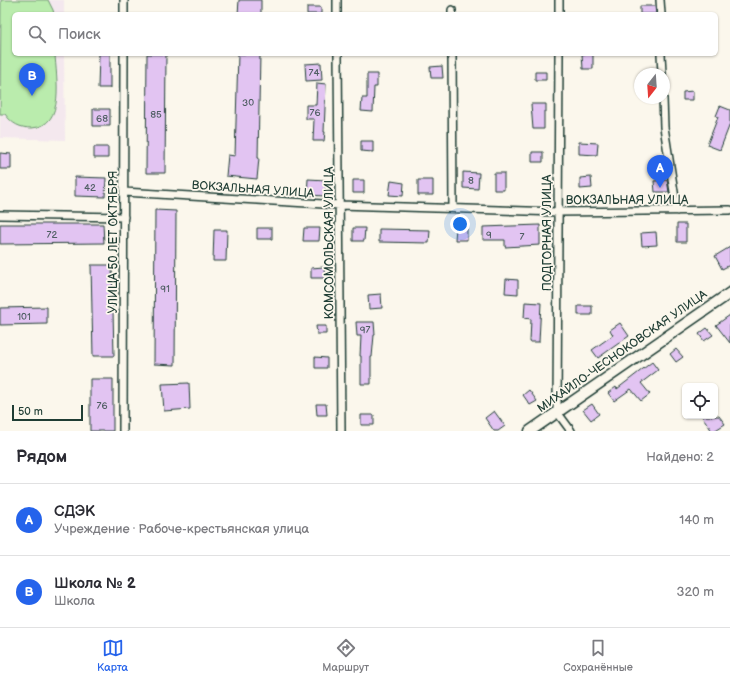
<!DOCTYPE html>
<html lang="ru">
<head>
<meta charset="utf-8">
<style>
	:root { --surface:#fff; --page:#f7f7f7; --text:#2b2b33; --muted:#7c7c81; --line:#e1e1e2; --accent:#2563eb }
	body { margin:0; font-family:"Balsamiq Sans",sans-serif; background:var(--page); color:var(--text) }
	.controls { position:absolute; right:12px; bottom:12px; display:grid; overflow:hidden; border-radius:6px; box-shadow:0 1px 3px #0004 }
	.controls button { width:36px; height:36px; display:grid; place-items:center; padding:0; border:0; border-bottom:1px solid var(--line); background:var(--surface); color:var(--text); font:20px sans-serif }
	.compass { position:absolute; left:634px; top:68px; width:36px; height:36px; border-radius:50%; background:var(--surface); box-shadow:0 1px 3px #0004; rotate:197deg }
	.scale { position:absolute; left:12px; bottom:10px; width:71px; box-sizing:border-box; padding-left:4px; border:2px solid #1f3d34; border-top:0; font-size:11px; line-height:14px; white-space:nowrap; color:#1f3d34; -webkit-text-stroke:3px #fbf7ec; paint-order:stroke }
	.you { position:absolute; left:460px; top:224px; width:14px; height:14px; margin:-10px; border:3px solid #fff; border-radius:50%; background:#1a73e8; box-shadow:0 0 0 6px #1a73e833 }
	.badge { display:grid; place-items:center; width:26px; height:26px; border-radius:50%; background:var(--accent); color:#fff; font-size:13px; font-weight:700 }
	.pin { position:absolute; translate:-50% -33px; filter:drop-shadow(0 1px 2px #0008) }
	.pin::after { content:''; position:absolute; top:21px; width:14px; height:12px; background:inherit; clip-path:polygon(0 0,100% 0,50% 100%) }
	.list { margin:0; padding:0; list-style:none }
	h2 { display:flex; justify-content:space-between; align-items:center; height:52px; margin:0; padding:0 16px; font-size:17px }
	h2 small { font-size:13px; font-weight:400; color:var(--muted) }
	.list li { display:grid; grid-template-columns:26px 1fr auto; gap:12px; align-items:center; box-sizing:border-box; height:72px; padding:0 16px; border-top:1px solid var(--line) }
	.list b { display:block; font-size:15px; white-space:nowrap }
	.list p { margin:0; font-size:13px; white-space:nowrap; color:var(--muted) }
	.list em { font-size:13px; font-style:normal; color:var(--muted) }
	.icon { flex:none; width:22px; height:22px; fill:none; stroke:currentColor; stroke-width:2; stroke-linecap:round; stroke-linejoin:round }
	.map { position:relative; flex:none; width:730px; height:431px; overflow:hidden }
	.search { position:absolute; background:var(--surface); box-shadow:0 1px 3px #0004; left:12px; right:12px; top:12px; height:44px; display:flex; align-items:center; gap:10px; box-sizing:border-box; padding:0 14px; border-radius:6px; color:var(--muted); font-size:15px }
	.sheet { height:196px; background:var(--surface) }
	nav { display:flex; justify-content:space-around; align-items:center; box-sizing:border-box; height:56px; border-top:1px solid var(--line); background:var(--surface); font-size:11px; color:var(--muted) }
	nav a { display:grid; justify-items:center; gap:2px }
	nav .on { color:var(--accent) }
	.map>svg:first-child { display:block }
	.built { fill:#f4e8ee }
	.green { fill:#baecad; stroke:#6c9470 }
	.building { fill:#e2c4f2; stroke:#1f3d34 }
	.lines { fill:none; stroke-linecap:round; stroke-linejoin:round }
	.minor-casing { stroke:#1f3d34; stroke-width:10 }
	.secondary-casing { stroke:#1f3d34; stroke-width:13 }
	.minor { stroke:#fbf7ec; stroke-width:7 }
	.secondary { stroke:#fbf7ec; stroke-width:10 }
	.labels { text-anchor:middle; stroke-width:3.5; stroke-linejoin:round; paint-order:stroke }
	.number-label { font-size:10px; fill:#505f64 }
	.street-label { font-size:12px; fill:#1f3d34; stroke:#fbf7ec }
</style>
</head>
<body>
<div class="map">
<svg width="730" height="431" viewBox="0 0 730 431">
	<rect width="100%" height="100%" fill="#fbf7ec"/>
	<filter id="ink" filterUnits="userSpaceOnUse"><feTurbulence type="fractalNoise" baseFrequency=".025" numOctaves="2"/><feDisplacementMap in="SourceGraphic" scale="8" xChannelSelector="R" yChannelSelector="G"/><feConvolveMatrix kernelMatrix="1 2 1 2 8 2 1 2 1" color-interpolation-filters="sRGB"/></filter>
	<g filter="url(#ink)">
		<path class="built" d="M0 0H64V14H14V54H64L65 140 0 138Z"/>
		<path class="green" d="M1 0H48L53 10 54 14H14V54H55C56 77 66 126 32 128 20 128 12 124 5 114H0Z"/>
		<path class="building" d="M239 0H261V14H238Z
			M640 6H655L656 14H640Z
			M307 7H321V14H307Z
			M99 54H110V88H98Z
			M147 54H166L165 173H146Z
			M238 54H260L258 158H259L257 179 226 176 228 155 235 156Z
			M582 54H593V69H583Z
			M321 63 322 80 306 81 305 64Z
			M442 66 443 78H431L430 67Z
			M535 72H546V80H535Z
			M367 74H377V87H374L373 112 361 111 362 98H367Z
			M317 83 326 84 324 132H325L324 141H313L314 119H306V105H316Z
			M693 91V100H683V92Z
			M531 104H546V112H544V129H533Z
			M720 106 730 110V124L720 150 707 145 718 117 716 116Z
			M93 109H110V126H93Z
			M361 141H373V152L361 151Z
			M579 142 598 143 597 155 579 154Z
			M94 147H108V158H94Z
			M532 152H543V162H532Z
			M0 153 11 154V169H0Z
			M463 172 479 173 478 189 463 188Z
			M494 173H504V190H494Z
			M75 177 106 178 105 197 75 196Z
			M591 177 592 188 580 189V178Z
			M308 179 326 180 325 196 307 195Z
			M353 180H364V193H353Z
			M418 180H433V195H418Z
			M667 180 669 192H655L654 181Z
			M391 181 404 183 403 196 389 195Z
			M155 210 176 211 175 365 154 364Z
			M0 224H103L104 243 0 244Z
			M677 224H686V242H677Z
			M540 225V245L505 247V240H483V227Z
			M456 227H467V240H455Z
			M257 228H272V239H257Z
			M304 228H320L319 241H303Z
			M353 228H365L364 241H353Z
			M379 229 430 230 429 243 379 242Z
			M214 230H227L226 261H213Z
			M656 232 657 245 642 246 641 233Z
			M730 247V265L722 269 715 256Z
			M91 265H112L114 356H93Z
			M324 267 325 278H311V268Z
			M506 279 518 280V294L505 293Z
			M381 294 382 308 369 309 368 295Z
			M525 302 541 303 539 342H530L531 319 524 318Z
			M578 306H592V315H578Z
			M47 307V324L0 325V308Z
			M730 315V343L716 325Z
			M356 322H374L375 335H374L372 357H371V384H361V356H360L361 336H357Z
			M620 323 629 336 598 358 592 350 613 335 610 330Z
			M316 326H326V334H317Z
			M707 328 713 335 704 341 699 334Z
			M676 349 683 357 676 362 670 354Z
			M315 357 327 358V368H315Z
			M652 362 658 370 641 383 650 394 641 401 631 389 614 401 608 393 616 387 617 389Z
			M90 379H113V431H90Z
			M189 383 190 409 164 411 162 384Z
			M529 390 537 401 530 405 523 395Z
			M316 404H326L327 415H317Z
			M592 404 599 414 591 420 583 410Z
			M494 411 505 426 498 431H494L485 418Z
			M361 415H374V425H361Z
			M702 416H719L725 424 714 431H712Z"/>
		<g class="lines">
			<defs>
				<path id="minor" d="M124 0V14
					M337 0V14
					M660 0 661 14
					M452 10V14
					M559 14V0
					M338 54 341 431
					M452 54 453 208
					M559 54 557 412 571 431
					M661 54 662 74
					M663 98 664 127 677 211
					M124 192 340 205 558 212 730 210
					M0 215 124 217
					M123 431 124 54"/>
				<path id="secondary" d="M530 431 730 293"/>
			</defs>
			<use href="#minor" class="minor-casing"/>
			<use href="#secondary" class="secondary-casing"/>
			<use href="#minor" class="minor"/>
			<use href="#secondary" class="secondary"/>
		</g>
	</g>
	<g class="labels">
		<g class="number-label">
			<text x="314" y="76">74</text>
			<text x="248" y="106">30</text>
			<text x="315" y="116">76</text>
			<text x="156" y="118">85</text>
			<text x="102" y="122">68</text>
			<text x="471" y="184">8</text>
			<text x="90" y="191">42</text>
			<text x="52" y="238">72</text>
			<text x="489" y="238">9</text>
			<text x="522" y="240">7</text>
			<text x="165" y="292">91</text>
			<text x="24" y="320">101</text>
			<text x="365" y="333">97</text>
			<text x="102" y="409">76</text>
		</g>
		<g class="street-label">
			<text transform="translate(253 189) rotate(4)" y="4">ВОКЗАЛЬНАЯ УЛИЦА</text>
			<text x="627" y="204">ВОКЗАЛЬНАЯ УЛИЦА</text>
			<text transform="translate(547 233) rotate(-90)" y="4">ПОДГОРНАЯ УЛИЦА</text>
			<text transform="translate(113 242) rotate(-90)" y="4">УЛИЦА 50 ЛЕТ ОКТЯБРЯ</text>
			<text transform="translate(329 243) rotate(-90)" y="4">КОМСОМОЛЬСКАЯ УЛИЦА</text>
			<text transform="translate(622 351) rotate(-35)" y="4">МИХАЙЛО-ЧЕСНОКОВСКАЯ УЛИЦА</text>
		</g>
	</g>
</svg>
<div class="controls">
<button><svg class="icon" aria-label="locate" viewBox="0 0 24 24"><circle cx="12" cy="12" r="6"/><path d="M12 2v4M12 18v4M2 12h4M18 12h4"/></svg></button>
</div>
<svg class="compass" viewBox="-18 -18 36 36"><path d="M0-13l5 13h-10z" fill="#e53935"/><path d="M0 13l5-13h-10z" fill="#7c7c81"/></svg>
<div class="scale">50 m</div>
<div class="you"></div>
<div class="pin badge" style="left:660px;top:188px">A</div>
<div class="pin badge" style="left:32px;top:96px">B</div>
<div class="search"><svg class="icon" aria-label="search" viewBox="0 0 24 24"><circle cx="10" cy="10" r="6"/><path d="M15 15l6 6"/></svg>Поиск</div>
</div>
<section class="sheet">
<h2>Рядом<small>Найдено: 2</small></h2>
<ul class="list">
<li><span class="badge">A</span><div><b>СДЭК</b><p>Учреждение · Рабоче-крестьянская улица</p></div><em>140 m</em></li>
<li><span class="badge">B</span><div><b>Школа № 2</b><p>Школа</p></div><em>320 m</em></li>
</ul>
</section>
<nav>
<a class="on"><svg class="icon" aria-label="map" viewBox="0 0 24 24"><path d="M3 6l6-2 6 2 6-2v14l-6 2-6-2-6 2zM9 4v14M15 6v14"/></svg>Карта</a>
<a><svg class="icon" aria-label="directions" viewBox="0 0 24 24"><path d="M12 3l9 9-9 9-9-9zM9 14v-3h6M13 9l2 2-2 2"/></svg>Маршрут</a>
<a><svg class="icon" aria-label="saved" viewBox="0 0 24 24"><path d="M7 4h10v16l-5-4-5 4z"/></svg>Сохранённые</a>
</nav>
</body>
</html>
